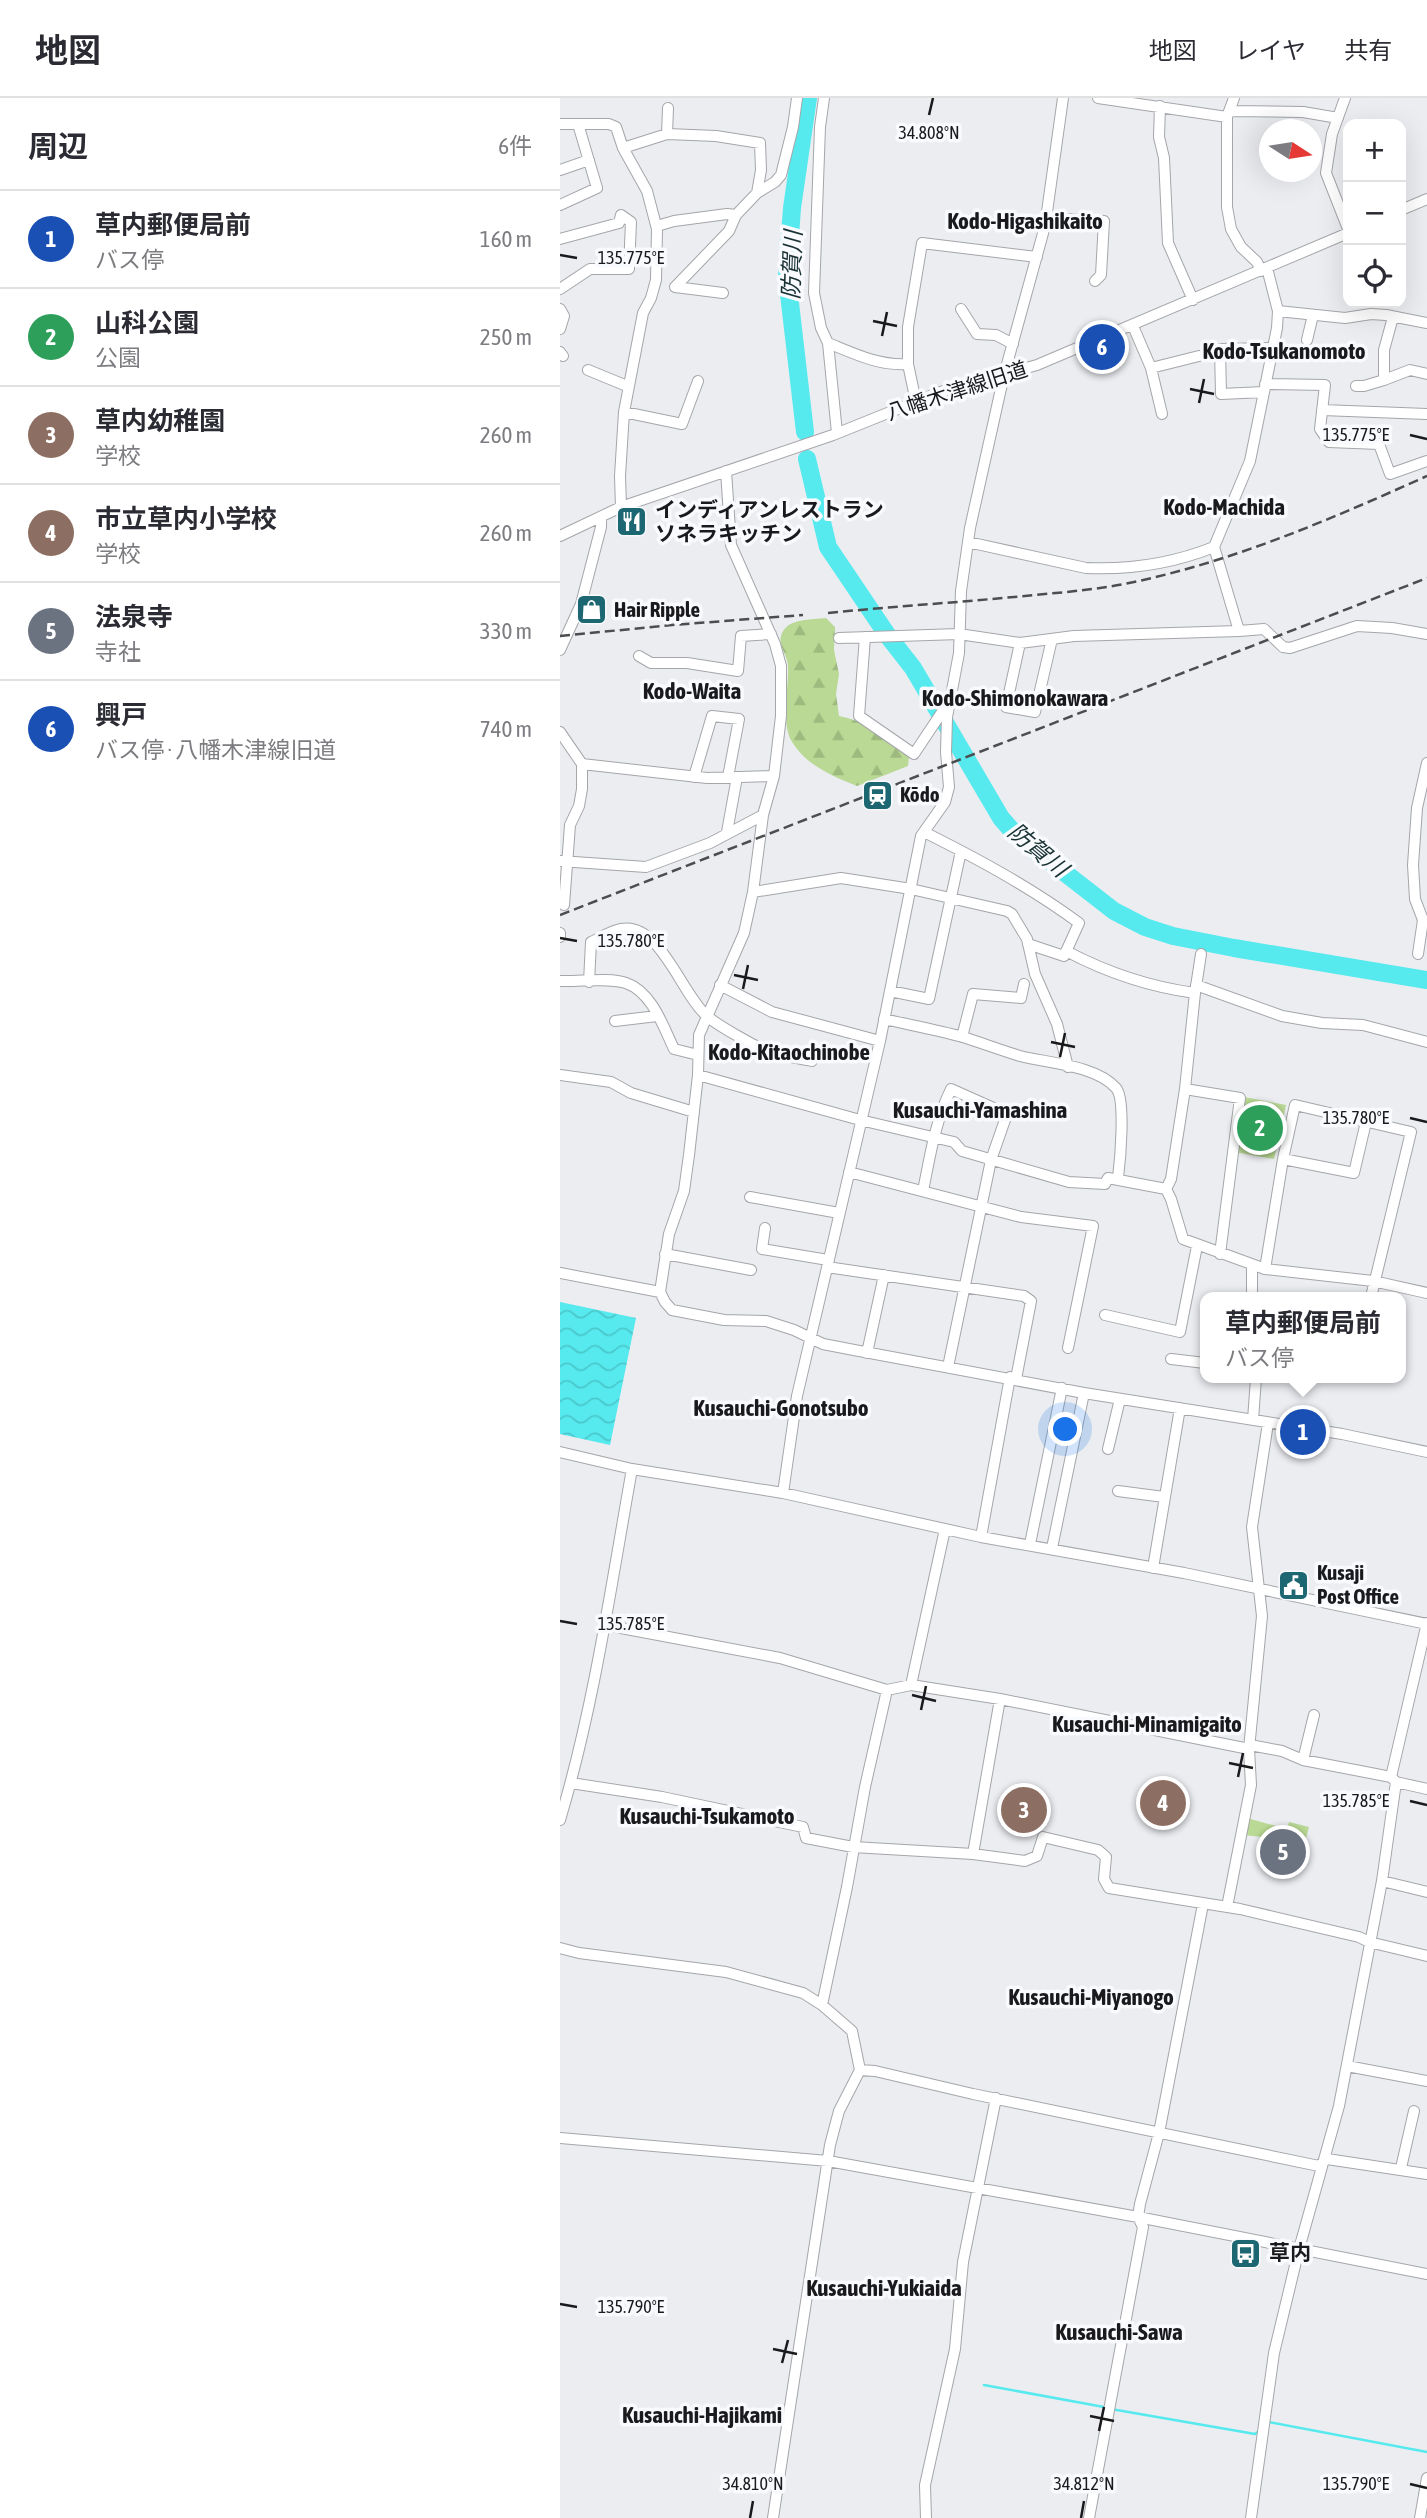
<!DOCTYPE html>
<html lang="ja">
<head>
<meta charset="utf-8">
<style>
	:root { --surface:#fff; --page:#f7f7f7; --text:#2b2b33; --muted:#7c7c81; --line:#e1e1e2; --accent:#1d6772 }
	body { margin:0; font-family:"Asap Condensed","Noto Sans JP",sans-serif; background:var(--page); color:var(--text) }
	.controls { position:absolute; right:21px; top:21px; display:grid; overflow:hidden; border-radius:14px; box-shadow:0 7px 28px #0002 }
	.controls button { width:63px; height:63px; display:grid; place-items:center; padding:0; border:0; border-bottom:2px solid var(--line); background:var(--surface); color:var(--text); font:35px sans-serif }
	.compass { position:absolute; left:699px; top:21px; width:63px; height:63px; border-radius:50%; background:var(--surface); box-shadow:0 7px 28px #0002; rotate:102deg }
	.you { position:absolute; left:506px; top:1332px; width:24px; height:24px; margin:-18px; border:5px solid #fff; border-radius:50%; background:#1a73e8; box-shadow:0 0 0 10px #1a73e833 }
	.badge { display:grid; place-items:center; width:46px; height:46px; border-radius:50%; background:var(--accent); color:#fff; font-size:23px; font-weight:700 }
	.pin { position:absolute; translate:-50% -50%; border:4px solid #fff; box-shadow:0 2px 7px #0006 }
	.popup { position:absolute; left:640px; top:1194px; width:206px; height:91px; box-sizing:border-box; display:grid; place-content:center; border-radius:14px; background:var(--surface); filter:drop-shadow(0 2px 5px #0005); font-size:23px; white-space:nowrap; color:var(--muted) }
	.popup b { font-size:26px; color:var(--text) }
	.popup::after { content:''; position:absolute; left:50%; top:100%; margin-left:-14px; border:14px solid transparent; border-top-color:var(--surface) }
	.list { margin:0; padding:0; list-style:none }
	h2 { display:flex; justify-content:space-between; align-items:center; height:91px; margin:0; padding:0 28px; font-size:30px }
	h2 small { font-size:23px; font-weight:400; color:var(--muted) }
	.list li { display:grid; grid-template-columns:46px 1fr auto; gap:21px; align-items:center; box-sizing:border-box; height:98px; padding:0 28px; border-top:2px solid var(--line) }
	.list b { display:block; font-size:26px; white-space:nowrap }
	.list p { margin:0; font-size:23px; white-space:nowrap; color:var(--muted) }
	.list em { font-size:23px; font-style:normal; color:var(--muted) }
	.icon { flex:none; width:38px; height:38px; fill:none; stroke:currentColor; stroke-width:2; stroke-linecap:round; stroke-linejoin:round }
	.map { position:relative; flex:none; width:867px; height:2420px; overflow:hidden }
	header { display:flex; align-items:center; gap:42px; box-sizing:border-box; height:98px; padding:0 35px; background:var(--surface); border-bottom:2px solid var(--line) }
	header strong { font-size:33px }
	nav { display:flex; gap:38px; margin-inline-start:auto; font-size:24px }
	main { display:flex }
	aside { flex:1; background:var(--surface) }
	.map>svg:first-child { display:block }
	.forest { fill:url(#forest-firs) }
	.park { fill:url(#park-tufts) }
	.water { fill:url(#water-waves) }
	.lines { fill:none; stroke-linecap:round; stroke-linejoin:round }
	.stream { stroke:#56eaee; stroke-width:2.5 }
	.river { stroke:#56eaee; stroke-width:18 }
	.minor-casing { stroke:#a4a6a9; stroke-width:12 }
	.minor { stroke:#fff; stroke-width:10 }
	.rail { stroke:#4c4d4f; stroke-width:2.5; stroke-dasharray:10 5; stroke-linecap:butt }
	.ticks { fill:none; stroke:#1a1a1c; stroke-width:2.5 }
	.labels { text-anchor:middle; stroke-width:7; stroke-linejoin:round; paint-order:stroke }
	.street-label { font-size:21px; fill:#1a1a1c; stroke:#f8fafe }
	.poi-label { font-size:21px; font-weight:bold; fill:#1a1a1c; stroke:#f8fafe; text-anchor:start }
	.neighbourhood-label { font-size:23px; font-weight:bold; fill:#1a1a1c; stroke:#f8fafe }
	.water-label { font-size:23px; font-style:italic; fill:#183132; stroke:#f8fafe }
	.ticks-label { font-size:18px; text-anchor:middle; fill:#1a1a1c; stroke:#f8fafe; stroke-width:7; stroke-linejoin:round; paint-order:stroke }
</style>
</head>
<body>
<header>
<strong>地図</strong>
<nav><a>地図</a><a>レイヤ</a><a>共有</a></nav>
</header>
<main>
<aside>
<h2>周辺<small>6件</small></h2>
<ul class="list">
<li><span class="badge" style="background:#1a4fb4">1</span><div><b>草内郵便局前</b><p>バス停</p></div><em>160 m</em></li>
<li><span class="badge" style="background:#2e9e5b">2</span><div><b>山科公園</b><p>公園</p></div><em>250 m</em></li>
<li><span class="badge" style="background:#8d6e63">3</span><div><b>草内幼稚園</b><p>学校</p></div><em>260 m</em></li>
<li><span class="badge" style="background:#8d6e63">4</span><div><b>市立草内小学校</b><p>学校</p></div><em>260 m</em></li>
<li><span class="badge" style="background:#6b7280">5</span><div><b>法泉寺</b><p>寺社</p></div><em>330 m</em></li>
<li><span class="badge" style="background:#1a4fb4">6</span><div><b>興戸</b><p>バス停 · 八幡木津線旧道</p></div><em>740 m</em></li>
</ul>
</aside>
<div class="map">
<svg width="867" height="2420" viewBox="0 0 867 2420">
	<defs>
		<pattern id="forest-firs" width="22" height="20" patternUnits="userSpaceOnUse" patternTransform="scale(1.75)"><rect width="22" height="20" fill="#b9d994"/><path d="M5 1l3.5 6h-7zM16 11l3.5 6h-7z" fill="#9eba7f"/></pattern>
		<pattern id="park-tufts" width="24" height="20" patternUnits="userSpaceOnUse" patternTransform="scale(1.75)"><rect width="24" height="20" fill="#b9d994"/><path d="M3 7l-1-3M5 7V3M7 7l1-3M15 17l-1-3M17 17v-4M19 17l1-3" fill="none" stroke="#9eba7f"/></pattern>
		<pattern id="water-waves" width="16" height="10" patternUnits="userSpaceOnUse" patternTransform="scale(1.75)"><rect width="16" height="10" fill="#56eaee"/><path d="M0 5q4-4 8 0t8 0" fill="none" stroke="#4ac8cc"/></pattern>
	</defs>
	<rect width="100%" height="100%" fill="#ebedf1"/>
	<path class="forest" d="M266 520 275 529 274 552 279 576 276 596 279 618C304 622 330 642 349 659L348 668 297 688C272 678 245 667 231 642 221 624 229 588 228 567 227 556 217 546 222 535 229 520 251 522 266 520Z"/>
	<path class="park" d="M684 999 726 1007 714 1061 675 1054Z
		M687 1720 727 1731 729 1724 749 1729 745 1744 684 1737Z"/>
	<path class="water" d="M0 1204 76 1220 50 1347 0 1336Z"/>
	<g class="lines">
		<path class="stream" d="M424 2287 544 2309
			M551 2311 695 2336 699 2333
			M709 2324 867 2354"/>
		<path class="river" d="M245 334 227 179 232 110 248 0
			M247 361 268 449 328 538 353 570 441 720 455 736 554 813 585 829 613 838 674 850 867 882"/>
		<defs>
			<path id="minor" d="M264 0 260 29 254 195 261 230 268 245 277 335
				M538 0 667 19
				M674 0 667 19V109L671 131 681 149 697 164 701 173
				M785 0 772 36 766 75 788 131
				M600 8 599 39 604 60 608 145 633 202
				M669 13 743 14 778 20
				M0 26H49L56 29 63 50 87 93 97 131 96 182 91 200 83 215 64 314 60 378 61 409
				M107 36 108 10
				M63 50 107 36 156 38 200 45 201 72 197 95
				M0 72 29 62
				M0 107 37 90 18 26
				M841 112 867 101
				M486 120 544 123 541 177 535 183
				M97 128 114 123 167 116 176 117
				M0 141 59 125 61 117 71 124 69 171H30L0 191
				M163 195 115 189 169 133 176 117 197 95 215 84 221 77 233 29 237 0
				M0 211 4 218 0 231
				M401 211 417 236 436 237 453 246
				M718 213 785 220 811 216 826 217 867 225
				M573 228 591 270 602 316
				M747 242 753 217
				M268 245C295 256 319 268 348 266
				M0 254 3 258
				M591 270 639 258
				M28 272 67 288
				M824 282 850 272 867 276
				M705 286 765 287 760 331 769 344 819 346 830 376 867 363
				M796 288H804L824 282V252L833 219
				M704 294 661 296 660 251 713 250
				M356 304 348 266V229L362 145 477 159
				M762 312 867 316
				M64 314 122 326 138 283
				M166 373 171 447 215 546 221 568V618L214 678 203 717 193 794 184 835 139 937 138 977 129 1057 124 1093 109 1136 100 1194 105 1204 112 1212 164 1222 206 1223 234 1232 263 1246 294 1252 524 1295 782 1336 867 1354
				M0 438 61 409 273 337 380 294 477 267 788 135
				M408 444 526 470C570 472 614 465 654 449L690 363 717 230 718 213 707 170
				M654 449 679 533
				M305 539 299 618 354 656 386 608
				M279 540 399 536 460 545 514 538 679 533 704 531 723 549 730 550 797 528 832 530 867 536
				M460 545 446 609 475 614 492 541
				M0 552 21 506 41 429V420
				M79 558 91 565H127L178 573 181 538 211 536
				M0 634 22 666V691L19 708 10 727 4 807
				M22 666 147 680 214 678
				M134 679 152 618 179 621 168 679
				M167 734 177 679
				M364 734C418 761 470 789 519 825L504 858 468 846
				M0 763 86 769 150 745 203 717
				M193 794 281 780 351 791 447 813 452 816 467 841 475 876 497 926 508 969
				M0 839V835
				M506 853C546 874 590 889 635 895L641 856
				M858 856 863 822 855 801 853 767 857 710 867 665
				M0 883C19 884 49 879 66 885 92 894 103 928 114 951L138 957
				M29 884 31 844C40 840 51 833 61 831 100 823 122 898 148 919 159 928 196 949 209 954 223 958 238 960 252 963
				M160 887 212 914 320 943
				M636 887 722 918 762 925 803 927 867 944
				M330 893 369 901 401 753
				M324 921C350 927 377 932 403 939 422 945 440 952 460 958 487 965 536 967 556 990 566 1001 560 1064 558 1080
				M55 923 97 918
				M402 939 413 896 461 900 464 886
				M0 977 51 984 71 995 134 1014
				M138 977 300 1022 394 1044 402 1053 509 1084 545 1086 548 1080 606 1091 611 1101 623 1141 705 1171 813 1183 867 1195
				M625 991 680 1000 660 1156
				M723 1061 794 1075 806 1024
				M289 1074 461 1119 533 1128 508 1250
				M606 1091 611 1081 625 991 635 895
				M363 1093C370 1058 375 1024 391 991L447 1016 431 1062 388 1269
				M190 1099 279 1115
				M205 1130 202 1151 268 1162
				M105 1156 191 1172
				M267 1169 464 1198 471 1203 456 1281
				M705 1171 723 1061 735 1007 851 1034 811 1199
				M0 1175 100 1194
				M692 1199V1167
				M545 1217 620 1234 637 1148
				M307 1255 324 1177
				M611 1261 645 1265
				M693 1322 696 1280
				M548 1351 560 1301
				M0 1354 72 1371 223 1395 421 1439 624 1475 867 1526
				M558 1393 604 1399
				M223 1395 237 1298 320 943 361 738 385 704 389 689 386 654 387 619 399 555 401 493 410 430 444 277 485 128 503 0
				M421 1439 450 1279
				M470 1446 502 1290
				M492 1450 524 1295
				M593 1470 620 1310
				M45 1527 220 1560 327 1592 351 1587 440 1601 689 1651
				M351 1587 385 1431
				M690 1647 722 1653 743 1662 831 1679 836 1684 867 1691
				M743 1662 754 1617
				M831 1679 867 1525
				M11 1685 102 1699 243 1729 246 1740 293 1749 413 1756 465 1763 477 1758 483 1739 538 1752 546 1759 544 1781 549 1790 680 1811 799 1839 809 1844 867 1858
				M0 1722C34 1608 51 1488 72 1371
				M413 1756 440 1601
				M822 1783 867 1794
				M667 1809 691 1687 689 1651 702 1518 692 1429 708 1325
				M0 1850 19 1855 166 1874 243 1895 262 1907 292 1933 300 1972 279 2013 270 2047 213 2420
				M262 1907 287 1789 305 1689 327 1592
				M787 1968 867 1983
				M300 1972 315 1973 413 1996 759 2068 767 2061 867 2076
				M0 2040 268 2063 578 2119 867 2176
				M841 2070 854 2013
				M366 2420 365 2387 395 2251 403 2164 436 2000
				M529 2420 583 2129 578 2119 580 2106 599 2035 643 1806
				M691 2420 714 2255 739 2151 779 2008 822 1783 836 1684
				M860 2420 867 2380"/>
		</defs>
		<use href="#minor" class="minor-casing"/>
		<use href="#minor" class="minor"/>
		<path class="rail" d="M268 515C337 508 406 504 474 497 508 494 541 491 574 484 677 462 771 421 867 378
			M0 538 112 527 243 517
			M0 817 867 480"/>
	</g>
	<path class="ticks" d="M369 17 373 0M0 157 17 160M313 223 337 228M322 238 327 214M630 291 654 296M639 305 644 281M850 337 867 341M0 840 17 843M174 877 198 882M183 891 188 867M491 944 515 949M500 959 505 935M850 1020 867 1024M0 1523 17 1526M352 1597 376 1603M361 1612 366 1588M669 1665 693 1670M678 1679 683 1655M850 1703 867 1707M0 2206 17 2209M213 2251 237 2256M222 2265 228 2242M530 2318 554 2323M539 2333 544 2309M850 2386 867 2390M190 2420 193 2403M521 2420 524 2403"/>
	<defs>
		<symbol id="restaurant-square" viewBox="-11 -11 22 22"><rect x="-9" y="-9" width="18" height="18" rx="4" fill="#1d6772" stroke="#f8fafe"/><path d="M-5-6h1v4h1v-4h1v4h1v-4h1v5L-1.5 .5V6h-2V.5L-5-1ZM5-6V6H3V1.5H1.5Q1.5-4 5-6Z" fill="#fff"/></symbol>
		<symbol id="shop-square" viewBox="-11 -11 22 22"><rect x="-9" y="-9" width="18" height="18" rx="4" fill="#1d6772" stroke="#f8fafe"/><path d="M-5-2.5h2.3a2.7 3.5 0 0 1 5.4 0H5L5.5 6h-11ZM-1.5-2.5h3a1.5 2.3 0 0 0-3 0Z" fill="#fff"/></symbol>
		<symbol id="station-square" viewBox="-11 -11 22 22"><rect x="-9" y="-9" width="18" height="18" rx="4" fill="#1d6772" stroke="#f8fafe"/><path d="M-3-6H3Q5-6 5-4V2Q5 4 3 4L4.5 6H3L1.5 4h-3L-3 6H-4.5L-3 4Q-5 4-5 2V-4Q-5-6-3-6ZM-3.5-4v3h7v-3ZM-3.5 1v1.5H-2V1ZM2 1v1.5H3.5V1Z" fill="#fff"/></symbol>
		<symbol id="civic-square" viewBox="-11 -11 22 22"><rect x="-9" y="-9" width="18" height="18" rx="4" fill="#1d6772" stroke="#f8fafe"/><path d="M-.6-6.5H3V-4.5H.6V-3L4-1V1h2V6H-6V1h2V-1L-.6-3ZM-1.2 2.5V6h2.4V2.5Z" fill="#fff"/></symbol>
		<symbol id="bus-square" viewBox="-11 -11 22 22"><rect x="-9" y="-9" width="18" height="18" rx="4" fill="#1d6772" stroke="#f8fafe"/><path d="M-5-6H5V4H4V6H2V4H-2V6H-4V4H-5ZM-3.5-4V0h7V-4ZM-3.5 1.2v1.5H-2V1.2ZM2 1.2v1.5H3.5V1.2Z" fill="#fff"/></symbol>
	</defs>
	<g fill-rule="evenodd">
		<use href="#restaurant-square" x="54" y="406" width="35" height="35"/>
		<use href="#shop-square" x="14" y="494" width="35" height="35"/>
		<use href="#station-square" x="300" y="680" width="35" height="35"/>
		<use href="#civic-square" x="716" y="1470" width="35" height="35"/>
		<use href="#bus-square" x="668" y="2138" width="35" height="35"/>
	</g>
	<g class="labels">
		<g class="street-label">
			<text transform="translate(397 293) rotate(-18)" y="7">八幡木津線旧道</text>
		</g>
		<g class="poi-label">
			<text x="95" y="419">インディアンレストラン<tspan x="95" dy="24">ソネラキッチン</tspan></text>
			<text x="54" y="519">Hair Ripple</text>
			<text x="340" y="704">Kōdo</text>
			<text x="757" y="1482">Kusaji<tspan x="757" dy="24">Post Office</tspan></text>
			<text x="709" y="2162">草内</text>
		</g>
		<g class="neighbourhood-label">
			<text x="465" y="131">Kodo-Higashikaito</text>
			<text x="724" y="261">Kodo-Tsukanomoto</text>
			<text x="664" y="417">Kodo-Machida</text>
			<text x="132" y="601">Kodo-Waita</text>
			<text x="455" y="608">Kodo-Shimonokawara</text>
			<text x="229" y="962">Kodo-Kitaochinobe</text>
			<text x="420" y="1020">Kusauchi-Yamashina</text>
			<text x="221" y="1318">Kusauchi-Gonotsubo</text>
			<text x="587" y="1634">Kusauchi-Minamigaito</text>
			<text x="147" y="1726">Kusauchi-Tsukamoto</text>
			<text x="531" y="1907">Kusauchi-Miyanogo</text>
			<text x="324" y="2198">Kusauchi-Yukiaida</text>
			<text x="559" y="2242">Kusauchi-Sawa</text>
			<text x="142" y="2325">Kusauchi-Hajikami</text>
		</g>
		<g class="water-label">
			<text transform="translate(232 167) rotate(-88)" y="8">防賀川</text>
			<text transform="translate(478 752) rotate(40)" y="8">防賀川</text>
		</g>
	</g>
	<g class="ticks-label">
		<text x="369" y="41">34.808°N</text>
		<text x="71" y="166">135.775°E</text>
		<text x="796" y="343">135.775°E</text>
		<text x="71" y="849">135.780°E</text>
		<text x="796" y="1026">135.780°E</text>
		<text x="71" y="1532">135.785°E</text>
		<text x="796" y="1709">135.785°E</text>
		<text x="71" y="2215">135.790°E</text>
		<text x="193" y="2392">34.810°N</text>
		<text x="524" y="2392">34.812°N</text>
		<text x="796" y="2392">135.790°E</text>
	</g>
</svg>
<div class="controls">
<button>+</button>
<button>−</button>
<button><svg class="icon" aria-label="locate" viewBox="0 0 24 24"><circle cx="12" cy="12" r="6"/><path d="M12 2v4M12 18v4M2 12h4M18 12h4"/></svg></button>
</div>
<svg class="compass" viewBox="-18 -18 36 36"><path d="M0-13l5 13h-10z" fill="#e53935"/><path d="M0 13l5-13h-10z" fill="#7c7c81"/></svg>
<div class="you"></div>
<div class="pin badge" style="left:743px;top:1334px;background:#1a4fb4">1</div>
<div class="popup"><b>草内郵便局前</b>バス停</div>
<div class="pin badge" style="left:700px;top:1030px;background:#2e9e5b">2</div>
<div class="pin badge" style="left:464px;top:1712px;background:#8d6e63">3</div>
<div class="pin badge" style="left:603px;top:1705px;background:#8d6e63">4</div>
<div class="pin badge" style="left:723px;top:1754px;background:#6b7280">5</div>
<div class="pin badge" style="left:542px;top:249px;background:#1a4fb4">6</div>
</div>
</main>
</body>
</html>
